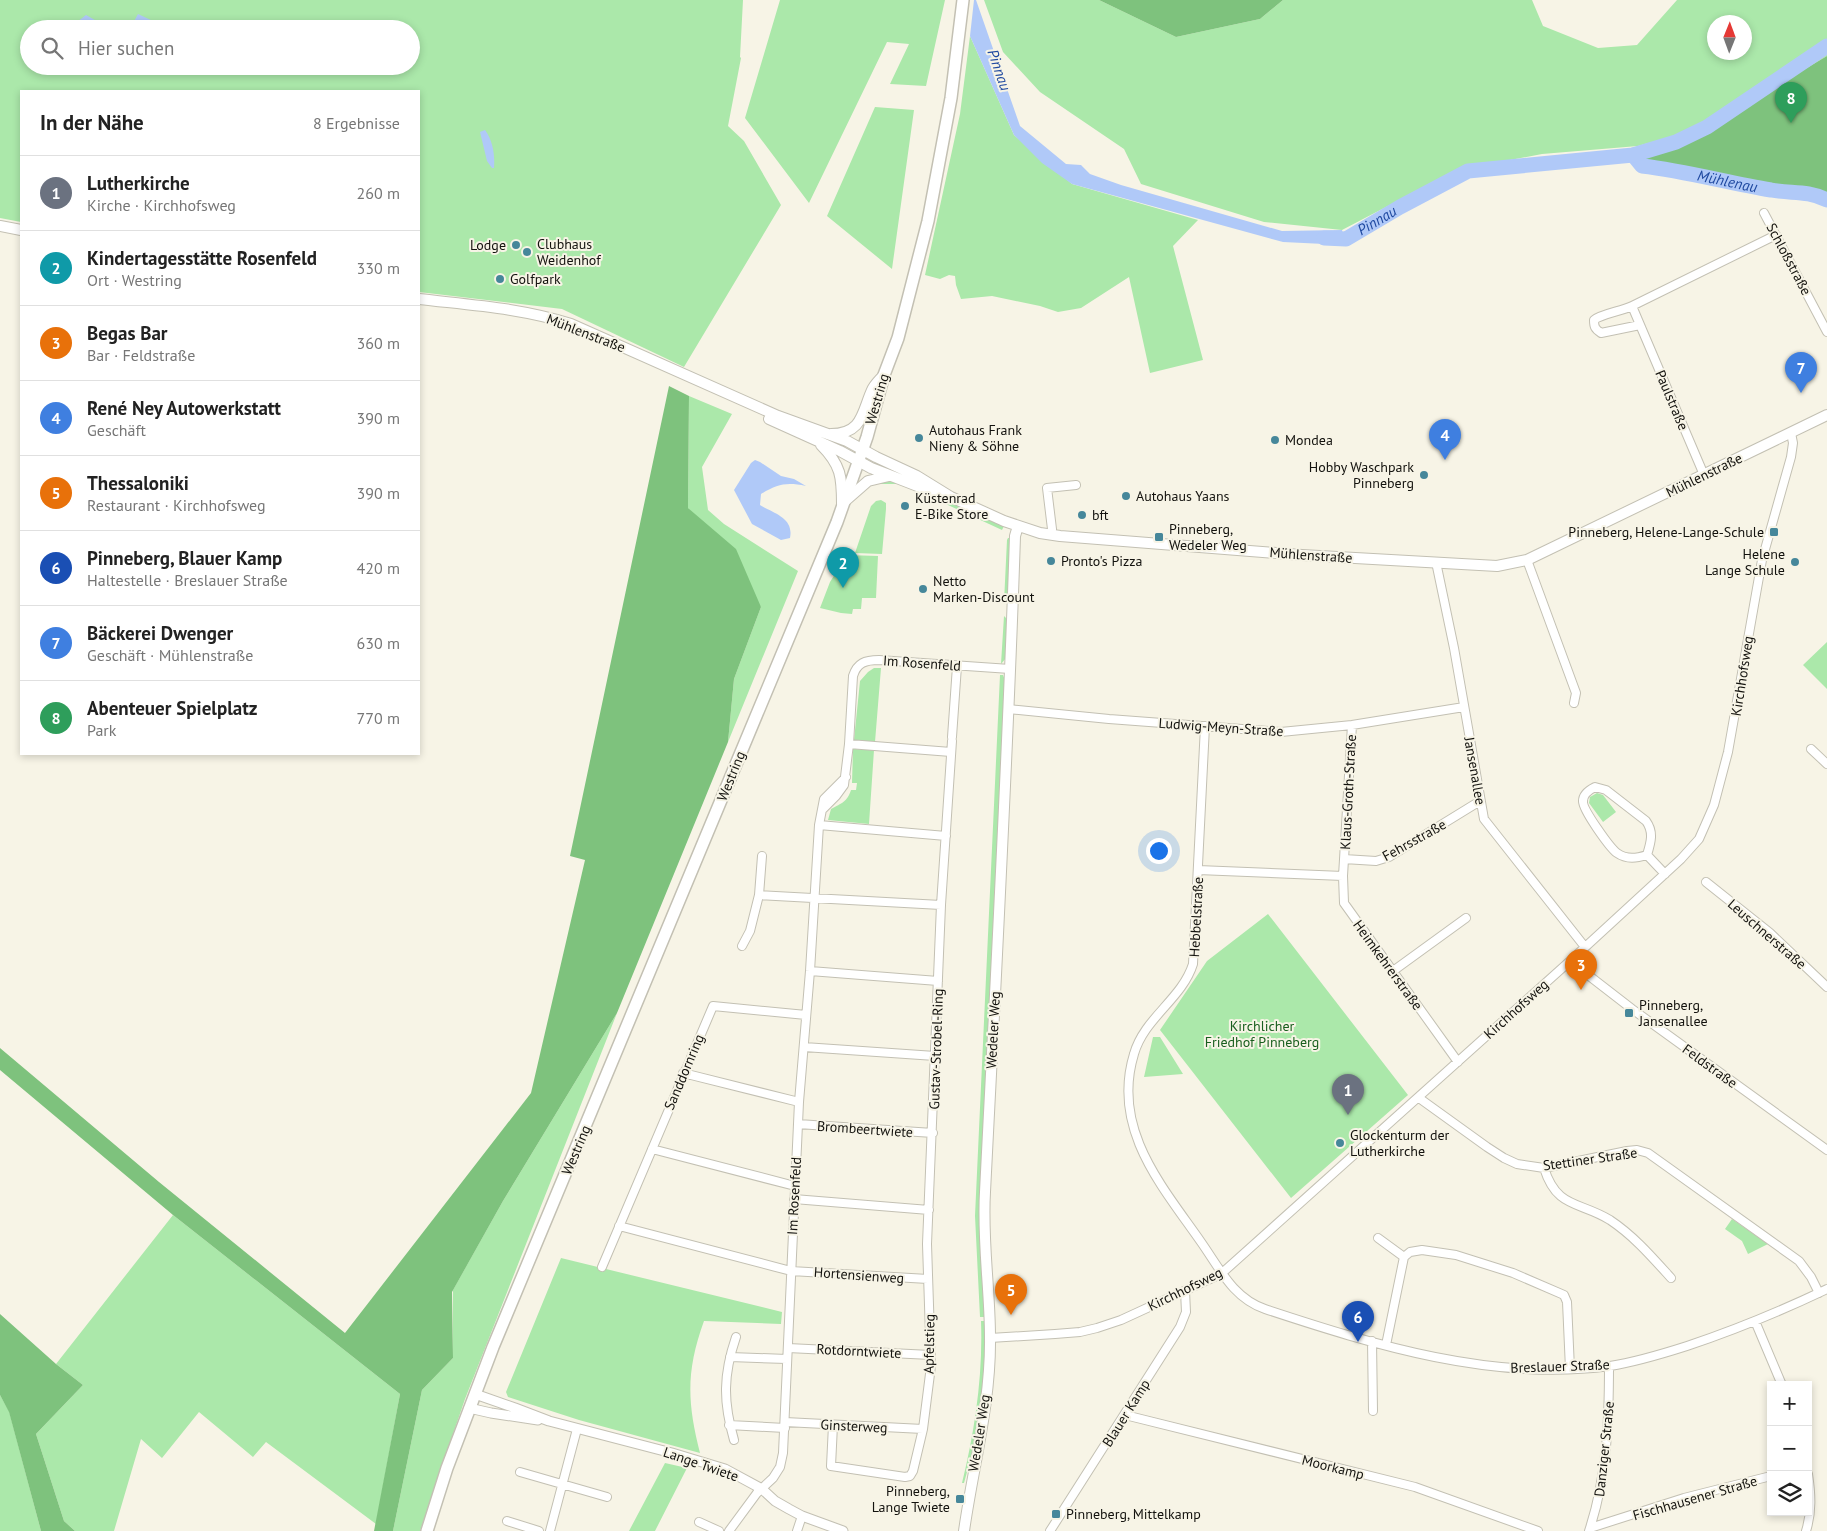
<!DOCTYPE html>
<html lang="de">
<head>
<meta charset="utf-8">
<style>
	:root { --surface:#fff; --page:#f6f6f6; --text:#222; --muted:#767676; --line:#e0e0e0; --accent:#46879a }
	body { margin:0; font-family:"PT Sans",sans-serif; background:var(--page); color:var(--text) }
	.controls { position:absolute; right:15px; bottom:15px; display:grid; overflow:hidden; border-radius:0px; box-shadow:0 2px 8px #0003 }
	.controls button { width:45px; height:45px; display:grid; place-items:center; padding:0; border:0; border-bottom:1px solid var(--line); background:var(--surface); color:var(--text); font:25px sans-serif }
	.compass { position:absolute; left:1707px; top:15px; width:45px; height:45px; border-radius:50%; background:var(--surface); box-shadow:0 2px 8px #0003; rotate:1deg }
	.you { position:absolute; left:1158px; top:850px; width:18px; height:18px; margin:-12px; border:4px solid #fff; border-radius:50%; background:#1a73e8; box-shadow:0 0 0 8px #1a73e833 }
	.badge { display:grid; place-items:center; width:32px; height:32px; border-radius:50%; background:var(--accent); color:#fff; font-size:16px; font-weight:700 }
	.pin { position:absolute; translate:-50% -41px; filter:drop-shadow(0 1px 2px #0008) }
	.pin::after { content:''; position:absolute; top:26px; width:18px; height:15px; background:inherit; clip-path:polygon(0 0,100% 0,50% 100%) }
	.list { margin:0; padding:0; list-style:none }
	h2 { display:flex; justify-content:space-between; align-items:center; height:65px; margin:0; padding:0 20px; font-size:21px }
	h2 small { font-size:16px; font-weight:400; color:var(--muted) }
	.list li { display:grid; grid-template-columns:32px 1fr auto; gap:15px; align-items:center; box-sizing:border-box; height:75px; padding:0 20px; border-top:1px solid var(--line) }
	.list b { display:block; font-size:19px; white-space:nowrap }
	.list p { margin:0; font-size:16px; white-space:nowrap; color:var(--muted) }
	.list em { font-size:16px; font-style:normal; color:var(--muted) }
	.icon { flex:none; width:28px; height:28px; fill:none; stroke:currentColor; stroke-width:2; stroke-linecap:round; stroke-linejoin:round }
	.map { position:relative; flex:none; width:1827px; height:1531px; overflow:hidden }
	.search { position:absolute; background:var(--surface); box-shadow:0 2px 8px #0003; left:20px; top:20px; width:400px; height:55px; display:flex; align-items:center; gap:12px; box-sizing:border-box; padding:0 18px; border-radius:28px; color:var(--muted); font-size:19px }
	.panel { position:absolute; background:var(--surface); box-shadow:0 2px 8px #0003; left:20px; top:90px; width:400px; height:665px; border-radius:0px }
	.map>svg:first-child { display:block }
	.green { fill:#abe8aa; fill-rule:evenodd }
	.forest { fill:#7ec27d }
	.water { fill:#b0c9f8 }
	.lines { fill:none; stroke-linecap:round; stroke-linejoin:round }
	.river { stroke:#b0c9f8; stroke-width:15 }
	.minor-casing { stroke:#c3c0b3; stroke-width:10 }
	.tertiary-casing { stroke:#c3c0b3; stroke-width:11 }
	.secondary-casing { stroke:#c3c0b3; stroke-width:12 }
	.primary-casing { stroke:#c3c0b3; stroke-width:14 }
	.minor { stroke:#fff; stroke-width:8 }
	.tertiary { stroke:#fff; stroke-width:9 }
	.secondary { stroke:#fff; stroke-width:10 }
	.primary { stroke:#fff; stroke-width:11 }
	.poi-dot { fill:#46879a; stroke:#f7f4e6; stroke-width:2 }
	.labels { text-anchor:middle; stroke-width:4; stroke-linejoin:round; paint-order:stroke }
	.poi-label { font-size:14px; fill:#13120e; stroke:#f7f4e6; text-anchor:start }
	.street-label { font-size:14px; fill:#13120e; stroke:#f7f4e6 }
	.park-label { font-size:14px; fill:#195f1e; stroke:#f7f4e6 }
	.water-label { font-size:15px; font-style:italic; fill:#1f49a0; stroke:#f7f4e6 }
</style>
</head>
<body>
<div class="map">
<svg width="1827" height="1531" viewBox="0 0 1827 1531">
	<rect width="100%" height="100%" fill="#f7f4e6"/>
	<path class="green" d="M0 0H743L740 57 741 58 728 126 744 141 781 205 684 367 562 309 419 292V91H21V222L0 218ZM29 29H411V66H29Z
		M780 0H945L926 86 890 84 909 44 887 42 809 203 745 118Z
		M984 0H1099L1176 37 1260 19 1283 0H1532L1543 26 1598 48 1637 45 1677 0H1827V56L1707 127 1638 146 1542 154 1478 166 1409 195 1342 230 1264 222 1141 184 1124 149 1040 92 1003 52ZM1714 22H1744V52H1714Z
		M970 36 1014 135 1072 184 1198 220 1173 246 1203 360 1150 373 1129 277 1081 308 1058 312 1040 306 992 296 961 299 956 285 955 276 949 275 940 279 925 275 960 114Z
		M875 107 914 110 892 269 827 216Z
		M689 396 732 414 702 467 708 510 724 524 798 571 728 742 734 679 761 607 688 508Z
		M881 481H893L920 489 1004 526 1002 530 909 487 898 484H881L875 482Z
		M881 500 886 503V509L882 554 855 553 871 506 876 501Z
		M1008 538H1011L1009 597 1004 602 1007 540Z
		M847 555 878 556 876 598H862L861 609H853L852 614 841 613 820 608 830 582Z
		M1004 616 1006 618 1008 622 1006 658 1001 664Z
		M1827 642V689L1803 665Z
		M874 668H881L875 742 854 740 860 681 868 672Z
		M1000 675H1003L1005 680 979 1216 985 1317H980L975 1216Z
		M853 749 874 750 869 824 828 820 831 809C842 803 847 802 851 790H856L857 783H852Z
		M1597 793 1603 795 1616 812 1603 822 1589 803 1590 797Z
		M1268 914 1408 1095 1291 1198 1160 1030 1207 961Z
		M617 1013 465 1399 420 1531H393L422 1390 453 1358V1290L503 1201Z
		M1153 1037H1160L1183 1074 1144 1077Z
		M173 1215 400 1394 376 1524 266 1442 253 1457 199 1412 162 1458 141 1439 114 1531H75L64 1521 36 1434 83 1385 56 1364Z
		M1732 1219 1768 1244 1748 1254 1742 1241 1725 1229Z
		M561 1258 782 1312 781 1324 704 1321C686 1371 687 1402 700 1453L579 1420 508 1397 506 1392Z
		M981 1321H985C986 1378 980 1429 964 1483H962C975 1430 983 1375 981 1321Z
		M0 1395 9 1411 41 1531H0Z
		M665 1463 687 1468 655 1531H629Z"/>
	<path class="forest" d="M1099 0H1283L1260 19 1176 37Z
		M1827 56V200C1806 190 1792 194 1771 190 1728 183 1686 171 1642 166L1633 155 1676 142 1707 127Z
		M669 386 689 396 688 508 736 549 761 607 734 679 728 742 617 1013 503 1201 452 1292 453 1358 422 1390 393 1531H374L400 1394 173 1215 0 1070V1048L159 1182 345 1333 531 1093 585 860 570 856Z
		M0 1314 56 1364 83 1385 36 1434 64 1521 75 1531H41L9 1412 0 1395Z"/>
	<path class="water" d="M974 0H976L1020 126 1066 164 1081 165 1090 174 1121 185 1282 231 1342 230 1345 245 1283 242 1072 184 1042 163 1014 135 970 36Z
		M138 14 170 29H126L131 27Z
		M86 15 111 29H74L77 22Z
		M148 66H211C208 68 204 71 200 71 186 75 162 72 148 66Z
		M485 130C493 141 495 155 494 168H492L487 161 480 132Z
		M755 460 760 462 781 476 794 479 806 486C786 482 778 484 761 494L760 505C775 514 794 518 790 538L781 540 752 524 734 490 751 463Z"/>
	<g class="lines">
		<g class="river">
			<path id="s1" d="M1633 155 1642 166C1686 171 1728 183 1771 190 1792 194 1806 190 1827 200"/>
			<path id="s2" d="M1324 238 1346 239 1400 207 1468 171 1633 155 1676 142 1707 127 1827 46"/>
		</g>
		<defs>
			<path id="minor" d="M1764 213 1827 332
				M1632 306C1622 311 1601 314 1594 320 1594 327 1595 329 1601 333L1640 325
				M1704 475 1632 306 1776 235
				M1052 529 1047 488 1076 485
				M1527 560 1576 693 1574 703
				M1436 562 1454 648 1484 819 1585 947
				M1008 709 1109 719 1281 732 1352 725 1464 707
				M1352 725 1343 876 1344 903 1458 1062
				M1205 726 1193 964C1182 999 1144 1018 1134 1054 1111 1129 1162 1186 1201 1242 1220 1269 1233 1298 1265 1309 1374 1345 1494 1382 1610 1366 1636 1362 1662 1354 1687 1346 1735 1330 1781 1311 1827 1289
				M952 737 957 666
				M849 744 951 752
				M1811 749 1827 764
				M822 810 836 796 844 785 849 744 853 676C857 663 865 660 879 660L1010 669
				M819 825 946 836
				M1647 855C1637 858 1627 860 1617 853 1610 848 1582 809 1583 801 1583 794 1589 790 1595 787L1606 790 1646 821C1654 832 1651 842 1647 855L1665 874
				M1344 859 1376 861 1389 857 1480 801
				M1198 870 1343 876
				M1706 882 1770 933 1827 987
				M759 895 762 856
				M742 946 750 931 759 895 941 905
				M1570 961 1632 1009 1827 1150
				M810 971 938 981
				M1393 971 1466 918
				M804 1047 935 1056
				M683 1073 799 1102
				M1419 1098 1487 1147 1504 1158 1517 1164 1544 1168 1627 1151 1637 1150 1648 1153 1799 1261 1811 1277 1819 1293
				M798 1124 933 1133
				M652 1149 795 1186
				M1544 1168C1557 1209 1579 1201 1610 1220 1634 1236 1652 1257 1671 1278
				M794 1199 929 1210
				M619 1226 791 1271 928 1279
				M1378 1238 1404 1257
				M602 1267 713 1006 806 1015
				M1755 1321 1782 1385
				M990 1338 1055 1334 1080 1332 1097 1328 1121 1320 1221 1274 1570 961 1681 859 1699 839 1714 805 1728 752 1762 560 1791 457 1793 443 1791 433
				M1372 1341 1373 1411
				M1386 1345 1404 1257 1410 1252 1422 1250 1456 1255 1513 1273 1564 1295 1567 1302 1570 1369
				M788 1348 931 1355
				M730 1357 787 1359
				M1125 1415 1415 1487 1538 1531
				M785 1422 923 1429
				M729 1425 785 1428
				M833 1425 831 1466 905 1477 910 1476 913 1471 923 1429 931 1366 927 1244 941 905 952 741
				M734 1440C723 1402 723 1375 736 1337
				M520 1472 607 1497
				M507 1521 539 1531
				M699 1522 719 1531
				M1590 1528 1684 1498 1771 1476
				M550 1531 577 1429
				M729 1531 757 1493 773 1478 780 1467 783 1453 799 1102 810 971 819 825 824 799 846 777
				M797 1531 802 1516
				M1050 1531 1180 1327 1186 1312 1185 1291
				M1589 1531C1607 1477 1609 1422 1609 1366
				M1806 1531C1812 1512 1811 1494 1808 1474"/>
			<path id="tertiary" d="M475 1394 515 1408 549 1421 672 1453 725 1469 762 1489 775 1501 789 1509 802 1516 843 1531
				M469 1408 491 1413 538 1420"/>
			<path id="secondary" d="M0 226 21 230
				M419 299C470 305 521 308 571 324L778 416 847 441 876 457 917 476 951 497 1004 521 1040 533 1060 536 1302 555 1497 566 1527 560 1827 415
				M769 419 840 451 871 468 938 494
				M831 434C864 434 862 410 873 388 876 383 880 379 884 375
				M821 445C841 465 842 477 842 504
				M844 502 868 481 889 476
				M964 1531C973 1467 991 1403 990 1337 990 1289 982 1241 985 1192 996 974 1008 755 1015 536L1018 526"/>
			<path id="primary" d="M427 1531 447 1468 493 1347 837 522 867 437 884 375 898 338 928 221 951 98 963 0"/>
		</defs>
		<use href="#minor" class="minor-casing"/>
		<use href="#tertiary" class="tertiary-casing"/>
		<use href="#secondary" class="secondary-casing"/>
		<use href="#primary" class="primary-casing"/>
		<use href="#minor" class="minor"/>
		<use href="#tertiary" class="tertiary"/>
		<use href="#secondary" class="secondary"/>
		<use href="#primary" class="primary"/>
	</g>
	<g class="poi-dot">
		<circle cx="516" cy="245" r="5"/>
		<circle cx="527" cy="252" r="5"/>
		<circle cx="500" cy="279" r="5"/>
		<circle cx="919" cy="438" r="5"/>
		<circle cx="1275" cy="440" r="5"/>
		<circle cx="1424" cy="475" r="5"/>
		<circle cx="1126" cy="496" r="5"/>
		<circle cx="905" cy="506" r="5"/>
		<circle cx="1082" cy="515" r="5"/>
		<rect x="1769" y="527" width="10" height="10" rx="2.5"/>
		<rect x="1154" y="532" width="10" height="10" rx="2.5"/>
		<circle cx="1051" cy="561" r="5"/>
		<circle cx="1795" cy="562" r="5"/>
		<circle cx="923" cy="589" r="5"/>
		<rect x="1624" y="1008" width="10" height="10" rx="2.5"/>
		<circle cx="1340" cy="1143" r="5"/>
		<rect x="955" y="1494" width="10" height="10" rx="2.5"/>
		<rect x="1051" y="1509" width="10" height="10" rx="2.5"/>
	</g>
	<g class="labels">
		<g class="poi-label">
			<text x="537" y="249">Clubhaus<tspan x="537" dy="16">Weidenhof</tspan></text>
			<text x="506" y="250" text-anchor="end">Lodge</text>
			<text x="510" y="284">Golfpark</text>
			<text x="929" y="435">Autohaus Frank<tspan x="929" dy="16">Nieny &amp; Söhne</tspan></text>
			<text x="1285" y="445">Mondea</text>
			<text x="1414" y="472" text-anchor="end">Hobby Waschpark<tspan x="1414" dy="16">Pinneberg</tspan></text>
			<text x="1136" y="501">Autohaus Yaans</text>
			<text x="915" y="503">Küstenrad<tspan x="915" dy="16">E-Bike Store</tspan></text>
			<text x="1092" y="520">bft</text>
			<text x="1169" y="534">Pinneberg,<tspan x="1169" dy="16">Wedeler Weg</tspan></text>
			<text x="1764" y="537" text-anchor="end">Pinneberg, Helene-Lange-Schule</text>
			<text x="1785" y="559" text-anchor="end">Helene<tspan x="1785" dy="16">Lange Schule</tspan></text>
			<text x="1061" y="566">Pronto's Pizza</text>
			<text x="933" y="586">Netto<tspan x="933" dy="16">Marken-Discount</tspan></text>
			<text x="1639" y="1010">Pinneberg,<tspan x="1639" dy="16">Jansenallee</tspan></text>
			<text x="1350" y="1140">Glockenturm der<tspan x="1350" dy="16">Lutherkirche</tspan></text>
			<text x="950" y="1496" text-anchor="end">Pinneberg,<tspan x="950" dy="16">Lange Twiete</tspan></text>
			<text x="1066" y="1519">Pinneberg, Mittelkamp</text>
		</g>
		<g class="street-label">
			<text transform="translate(1789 259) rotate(62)" y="5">Schloßstraße</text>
			<text transform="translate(586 333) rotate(21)" y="5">Mühlenstraße</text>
			<text transform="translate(877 399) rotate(-74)" y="5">Westring</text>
			<text transform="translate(1672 400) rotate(67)" y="5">Paulstraße</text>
			<text transform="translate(1704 475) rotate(-26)" y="5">Mühlenstraße</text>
			<text transform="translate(1311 555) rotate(4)" y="5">Mühlenstraße</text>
			<text transform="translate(922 663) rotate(4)" y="5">Im Rosenfeld</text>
			<text transform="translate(1742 676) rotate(-81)" y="5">Kirchhofsweg</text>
			<text transform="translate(1221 727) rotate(4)" y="5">Ludwig-Meyn-Straße</text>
			<text transform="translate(1475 771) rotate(80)" y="5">Jansenallee</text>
			<text transform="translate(731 776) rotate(-68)" y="5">Westring</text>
			<text transform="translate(1348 792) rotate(-87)" y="5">Klaus-Groth-Straße</text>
			<text transform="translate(1414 840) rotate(-29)" y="5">Fehrsstraße</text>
			<text transform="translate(1196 917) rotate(-87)" y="5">Hebbelstraße</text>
			<text transform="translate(1767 934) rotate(41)" y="5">Leuschnerstraße</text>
			<text transform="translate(1388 965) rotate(54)" y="5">Heimkehrerstraße</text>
			<text transform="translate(1516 1009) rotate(-42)" y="5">Kirchhofsweg</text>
			<text transform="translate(993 1030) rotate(-87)" y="5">Wedeler Weg</text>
			<text transform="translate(936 1049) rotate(-88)" y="5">Gustav-Strobel-Ring</text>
			<text transform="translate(1710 1066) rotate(36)" y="5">Feldstraße</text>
			<text transform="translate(684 1072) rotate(-67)" y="5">Sanddornring</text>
			<text transform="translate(865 1129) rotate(4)" y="5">Brombeertwiete</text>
			<text transform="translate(576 1150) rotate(-67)" y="5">Westring</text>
			<text transform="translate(1590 1159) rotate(-8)" y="5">Stettiner Straße</text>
			<text transform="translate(794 1196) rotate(-87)" y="5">Im Rosenfeld</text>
			<text transform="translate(859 1275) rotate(4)" y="5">Hortensienweg</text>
			<text transform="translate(1185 1289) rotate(-26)" y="5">Kirchhofsweg</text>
			<text transform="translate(929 1344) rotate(-89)" y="5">Apfelstieg</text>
			<text transform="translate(859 1351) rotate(3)" y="5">Rotdorntwiete</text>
			<text transform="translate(1560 1366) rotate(-2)" y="5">Breslauer Straße</text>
			<text transform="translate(1126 1413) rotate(-58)" y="5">Blauer Kamp</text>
			<text transform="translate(854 1426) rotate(3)" y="5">Ginsterweg</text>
			<text transform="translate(979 1433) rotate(-81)" y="5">Wedeler Weg</text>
			<text transform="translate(1604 1449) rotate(-84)" y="5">Danziger Straße</text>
			<text transform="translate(701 1464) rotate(19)" y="5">Lange Twiete</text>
			<text transform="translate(1333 1467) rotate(14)" y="5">Moorkamp</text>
			<text transform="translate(1695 1498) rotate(-16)" y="5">Fischhausener Straße</text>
		</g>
		<g class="park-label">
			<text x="1262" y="1031">Kirchlicher<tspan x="1262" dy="16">Friedhof Pinneberg</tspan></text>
		</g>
		<g class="water-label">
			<text transform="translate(999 70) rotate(71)" y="5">Pinnau</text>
			<text dy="5" stroke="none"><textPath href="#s1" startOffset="101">Mühlenau</textPath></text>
			<text dy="5" stroke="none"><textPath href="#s2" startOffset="58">Pinnau</textPath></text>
		</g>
	</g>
</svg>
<div class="controls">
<button>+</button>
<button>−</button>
<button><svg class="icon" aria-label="layers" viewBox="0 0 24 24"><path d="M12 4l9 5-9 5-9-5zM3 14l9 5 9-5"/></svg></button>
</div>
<svg class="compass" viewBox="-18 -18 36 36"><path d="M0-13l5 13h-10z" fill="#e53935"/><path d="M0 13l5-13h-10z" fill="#767676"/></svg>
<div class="you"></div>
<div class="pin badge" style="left:1348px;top:1115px;background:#6b7280">1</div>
<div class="pin badge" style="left:843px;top:588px;background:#0f9aa8">2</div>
<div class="pin badge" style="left:1581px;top:990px;background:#e8710a">3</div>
<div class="pin badge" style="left:1445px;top:460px;background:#3f7fe0">4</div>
<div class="pin badge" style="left:1011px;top:1315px;background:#e8710a">5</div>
<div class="pin badge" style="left:1358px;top:1342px;background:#1a4fb4">6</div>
<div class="pin badge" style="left:1801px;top:393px;background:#3f7fe0">7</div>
<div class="pin badge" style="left:1791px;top:123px;background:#2e9e5b">8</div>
<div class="search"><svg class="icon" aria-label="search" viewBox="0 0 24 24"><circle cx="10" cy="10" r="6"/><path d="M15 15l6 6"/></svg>Hier suchen</div>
<section class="panel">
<h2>In der Nähe<small>8 Ergebnisse</small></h2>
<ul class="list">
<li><span class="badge" style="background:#6b7280">1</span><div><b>Lutherkirche</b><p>Kirche · Kirchhofsweg</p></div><em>260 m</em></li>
<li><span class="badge" style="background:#0f9aa8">2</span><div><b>Kindertagesstätte Rosenfeld</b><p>Ort · Westring</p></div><em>330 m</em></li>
<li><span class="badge" style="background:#e8710a">3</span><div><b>Begas Bar</b><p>Bar · Feldstraße</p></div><em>360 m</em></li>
<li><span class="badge" style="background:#3f7fe0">4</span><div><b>René Ney Autowerkstatt</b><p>Geschäft</p></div><em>390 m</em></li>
<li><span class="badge" style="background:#e8710a">5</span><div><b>Thessaloniki</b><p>Restaurant · Kirchhofsweg</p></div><em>390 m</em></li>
<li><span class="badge" style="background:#1a4fb4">6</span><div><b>Pinneberg, Blauer Kamp</b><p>Haltestelle · Breslauer Straße</p></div><em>420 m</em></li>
<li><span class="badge" style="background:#3f7fe0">7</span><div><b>Bäckerei Dwenger</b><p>Geschäft · Mühlenstraße</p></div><em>630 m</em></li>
<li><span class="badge" style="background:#2e9e5b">8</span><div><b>Abenteuer Spielplatz</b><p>Park</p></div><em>770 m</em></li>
</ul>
</section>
</div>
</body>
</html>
